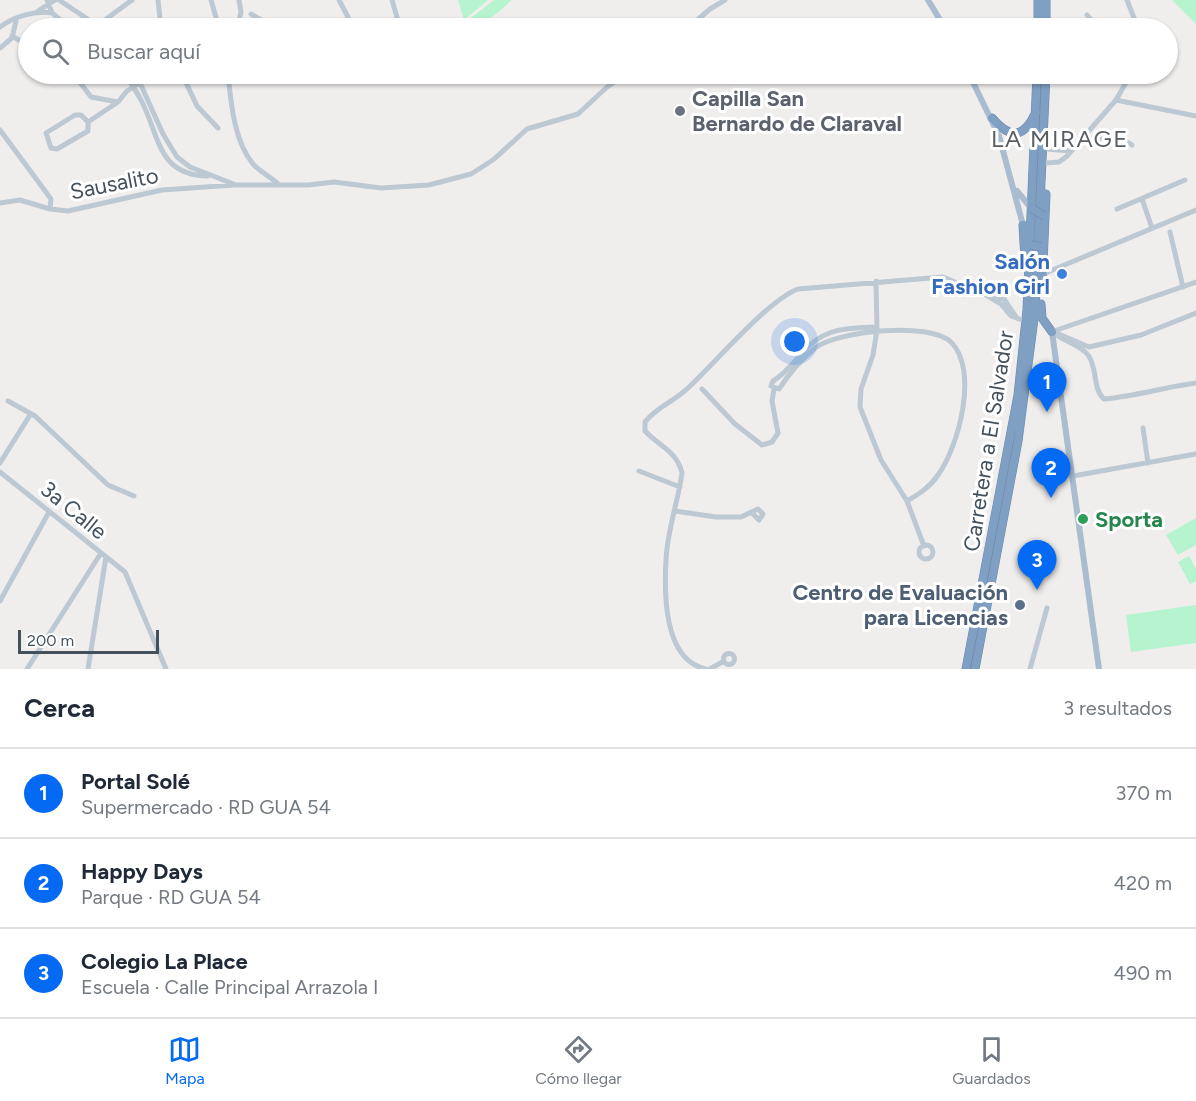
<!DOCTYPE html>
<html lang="es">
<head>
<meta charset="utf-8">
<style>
	:root { --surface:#fff; --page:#f2f2f3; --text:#1f2937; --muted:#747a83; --line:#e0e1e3; --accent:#046af3 }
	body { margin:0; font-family:Figtree,sans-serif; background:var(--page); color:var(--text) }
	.scale { position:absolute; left:18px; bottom:15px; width:141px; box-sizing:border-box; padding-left:6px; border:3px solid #43515d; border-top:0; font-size:16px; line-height:21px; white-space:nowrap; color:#43515d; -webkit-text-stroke:4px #fff; paint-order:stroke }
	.you { position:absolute; left:795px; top:342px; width:21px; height:21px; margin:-15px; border:4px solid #fff; border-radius:50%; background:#1a73e8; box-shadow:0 0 0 9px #1a73e833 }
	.badge { display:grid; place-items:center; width:39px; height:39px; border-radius:50%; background:var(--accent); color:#fff; font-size:20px; font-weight:700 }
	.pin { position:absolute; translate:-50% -50px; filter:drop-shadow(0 2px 3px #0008) }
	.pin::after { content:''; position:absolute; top:32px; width:21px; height:18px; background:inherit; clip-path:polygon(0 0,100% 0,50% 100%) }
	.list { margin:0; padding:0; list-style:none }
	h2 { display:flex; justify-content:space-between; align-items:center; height:78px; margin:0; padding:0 24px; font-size:26px }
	h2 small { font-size:20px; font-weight:400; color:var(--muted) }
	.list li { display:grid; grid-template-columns:39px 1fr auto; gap:18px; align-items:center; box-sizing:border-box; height:90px; padding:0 24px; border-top:2px solid var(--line) }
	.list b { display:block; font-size:22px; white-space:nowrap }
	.list p { margin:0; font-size:20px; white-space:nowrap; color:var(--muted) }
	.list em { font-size:20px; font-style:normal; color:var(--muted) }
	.icon { flex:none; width:33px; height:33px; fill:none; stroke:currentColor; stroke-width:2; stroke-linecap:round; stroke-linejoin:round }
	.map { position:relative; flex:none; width:1196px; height:669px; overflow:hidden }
	.search { position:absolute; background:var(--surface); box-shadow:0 2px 4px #0004; left:18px; right:18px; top:18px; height:66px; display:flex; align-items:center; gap:15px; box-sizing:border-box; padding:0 21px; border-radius:33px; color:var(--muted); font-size:22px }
	.sheet { height:348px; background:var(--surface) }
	nav { display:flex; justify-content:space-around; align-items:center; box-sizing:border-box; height:84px; border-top:2px solid var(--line); background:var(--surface); font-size:16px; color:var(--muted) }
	nav a { display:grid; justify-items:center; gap:3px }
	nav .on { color:var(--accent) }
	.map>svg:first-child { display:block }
	.green { fill:#b5f4ce }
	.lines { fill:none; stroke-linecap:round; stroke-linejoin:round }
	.highway-casing { stroke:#6a8aae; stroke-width:9 }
	.minor { stroke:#bcc8d2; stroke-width:5 }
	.major { stroke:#a9bcd0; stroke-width:6 }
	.highway { stroke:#7f9fc3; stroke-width:8 }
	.highway-bridge-casing { stroke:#6a8aae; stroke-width:9; stroke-linecap:butt }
	.highway-bridge { stroke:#7f9fc3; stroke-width:8 }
	.worship-dot { fill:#6b7280; stroke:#fff; stroke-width:2 }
	.shop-dot { fill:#3f7fe0; stroke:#fff; stroke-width:2 }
	.leisure-dot { fill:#2e9e5b; stroke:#fff; stroke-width:2 }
	.service-dot { fill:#5c6f8a; stroke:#fff; stroke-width:2 }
	.labels { text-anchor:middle; stroke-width:6; stroke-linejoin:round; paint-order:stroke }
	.worship-label { font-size:22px; font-weight:bold; fill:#5b616d; stroke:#fff; text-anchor:start }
	.street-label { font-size:22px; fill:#43515d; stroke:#fff }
	.shop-label { font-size:22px; font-weight:bold; fill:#366cbe; stroke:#fff; text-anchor:end }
	.leisure-label { font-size:22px; font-weight:bold; fill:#27864d; stroke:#fff; text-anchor:start }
	.service-label { font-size:22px; font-weight:bold; fill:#4e5e75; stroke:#fff; text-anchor:end }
	.neighbourhood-label { font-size:24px; letter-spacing:1.5px; fill:#595e63; stroke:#fff }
</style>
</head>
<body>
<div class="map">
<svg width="1196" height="669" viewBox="0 0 1196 669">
	<rect width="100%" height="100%" fill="#f0eded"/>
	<path class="green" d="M458 0H488L464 20Z
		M494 0H512C501 9 482 29 468 27L467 21Z
		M1172 0H1196V24Z
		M1196 518V545L1178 555 1166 535Z
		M1189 556 1196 569V581L1190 584 1178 562Z
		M1196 605V643L1131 652 1126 615Z"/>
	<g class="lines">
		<defs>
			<path id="highway" d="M1038 28V0
				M1046 28V0
				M992 118C1011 140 1024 138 1036 112
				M1023 225 1025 259
				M1042 286 1046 194
				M1041 304 1042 318 1052 332
				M966 669 1018 395 1027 310 1037 74
				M975 669 1018 441 1035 311 1046 74"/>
		</defs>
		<use href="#highway" class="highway-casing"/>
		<path class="minor" d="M47 0 52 13 70 28
			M59 0 101 28
			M158 0 161 28
			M211 0 219 28
			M339 0 348 17 349 28
			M392 0 400 28
			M1127 0 1138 28
			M38 11 55 0
			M251 14 275 28
			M1087 15 1098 28
			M98 25 132 0
			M0 27C13 17 35 10 52 13
			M237 28 241 12 239 0
			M688 28 710 9 725 0
			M12 36 22 42 28 50
			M0 48 12 38 16 21
			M125 74C131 83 137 92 142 102 160 138 158 175 208 176
			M136 74 163 134 177 157 190 167 236 185H308L334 182 381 188 429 185 471 174 493 160 527 129 578 114 607 87 627 74
			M182 74 197 106 218 128
			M228 74C231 103 234 141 253 164 261 173 272 177 279 185
			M292 74H348
			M348 75 360 74
			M79 81 91 97 118 102
			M1116 100 1196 116
			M75 115H81L88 122V131L57 149 51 148 46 133Z
			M88 122 118 102 127 91 141 82
			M0 130 51 199 50 209
			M1082 137C1100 141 1117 134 1132 145
			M1046 149 1071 151
			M1046 163 1059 162 1066 157 1116 100 1131 74
			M1142 199 1152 228
			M0 203 20 200 50 209 68 211 162 190 234 185
			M1117 209 1185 180
			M1170 232 1183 287
			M1043 274 1196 210
			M876 281 877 330 873 355 861 389 860 407 881 460 907 501 924 546
			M986 295 1004 299 1016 317
			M877 330 873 327C850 328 828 328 810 345 797 357 788 372 773 381L771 386 779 389C788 375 802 359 815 348 838 331 929 321 951 342 979 370 959 446 938 475 930 487 919 494 907 501
			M1054 331 1196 282
			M1052 332C1062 341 1080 344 1088 355 1098 368 1092 388 1104 399 1136 396 1165 387 1196 383
			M1054 332 1089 347 1141 335 1196 313
			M702 389 735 424 762 445 772 442 778 433 772 401 774 389
			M8 401 35 416 108 485 134 496
			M1143 428 1148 463
			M0 463 30 415
			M639 471 680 487
			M0 472 125 572 166 669
			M1073 476 1196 454
			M675 511 716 517H741L758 509 763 514 759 520 753 514
			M919 552a7 7 0 1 1 14 0a7 7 0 1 1-14 0Z
			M0 601 49 512
			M723.5 659a5.5 5.5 0 1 1 11 0a5.5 5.5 0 1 1-11 0Z
			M27 669 101 553
			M88 669 106 557
			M706 669C664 660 664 595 666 560 667 531 678 502 682 473 677 451 659 446 645 431V422C656 407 675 401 688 388 715 363 768 300 798 289L943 277 986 295 1001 304 1011 316 1022 320
			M710 669 724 661
			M1030 669 1047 608"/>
		<path class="major" d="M928 0 945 28
			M969 74 999 136 1023 225
			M1017 191 1031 208
			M1052 332 1099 669"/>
		<use href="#highway" class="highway"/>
		<defs>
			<path id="highway-bridge" d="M1033 209 1044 216
				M1031 245 1041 247"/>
		</defs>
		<use href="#highway-bridge" class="highway-bridge-casing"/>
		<use href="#highway-bridge" class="highway-bridge"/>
	</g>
	<circle class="worship-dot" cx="680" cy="111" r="6"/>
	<circle class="shop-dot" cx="1062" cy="274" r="6"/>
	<circle class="leisure-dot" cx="1083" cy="519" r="6"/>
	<circle class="service-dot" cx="1020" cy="605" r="6"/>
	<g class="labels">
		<g class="worship-label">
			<text x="692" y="106">Capilla San<tspan x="692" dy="25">Bernardo de Claraval</tspan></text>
		</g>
		<g class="street-label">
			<text transform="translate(114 183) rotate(-11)" y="8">Sausalito</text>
			<text transform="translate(988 441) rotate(-81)" y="8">Carretera a El Salvador</text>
			<text transform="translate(74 510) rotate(39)" y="8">3a Calle</text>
		</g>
		<g class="shop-label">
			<text x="1050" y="269">Salón<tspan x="1050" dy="25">Fashion Girl</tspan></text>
		</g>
		<g class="leisure-label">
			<text x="1095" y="527">Sporta</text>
		</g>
		<g class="service-label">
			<text x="1008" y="600">Centro de Evaluación<tspan x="1008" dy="25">para Licencias</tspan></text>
		</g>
		<g class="neighbourhood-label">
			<text x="1060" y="147">LA MIRAGE</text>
		</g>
	</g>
</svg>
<div class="scale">200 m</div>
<div class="you"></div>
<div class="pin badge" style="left:1047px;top:412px">1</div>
<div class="pin badge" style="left:1051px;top:498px">2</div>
<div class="pin badge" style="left:1037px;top:590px">3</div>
<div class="search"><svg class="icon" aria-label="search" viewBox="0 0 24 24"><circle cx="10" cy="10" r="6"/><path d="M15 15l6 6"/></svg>Buscar aquí</div>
</div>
<section class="sheet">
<h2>Cerca<small>3 resultados</small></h2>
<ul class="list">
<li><span class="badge">1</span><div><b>Portal Solé</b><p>Supermercado · RD GUA 54</p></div><em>370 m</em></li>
<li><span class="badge">2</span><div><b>Happy Days</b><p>Parque · RD GUA 54</p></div><em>420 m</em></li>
<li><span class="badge">3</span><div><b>Colegio La Place</b><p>Escuela · Calle Principal Arrazola I</p></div><em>490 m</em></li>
</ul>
</section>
<nav>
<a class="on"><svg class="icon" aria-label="map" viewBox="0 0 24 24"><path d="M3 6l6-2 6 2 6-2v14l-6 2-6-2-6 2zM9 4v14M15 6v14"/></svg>Mapa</a>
<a><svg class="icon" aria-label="directions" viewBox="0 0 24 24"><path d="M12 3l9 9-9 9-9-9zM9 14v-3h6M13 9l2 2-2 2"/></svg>Cómo llegar</a>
<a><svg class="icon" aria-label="saved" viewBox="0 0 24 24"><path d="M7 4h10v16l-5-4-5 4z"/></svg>Guardados</a>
</nav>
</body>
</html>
